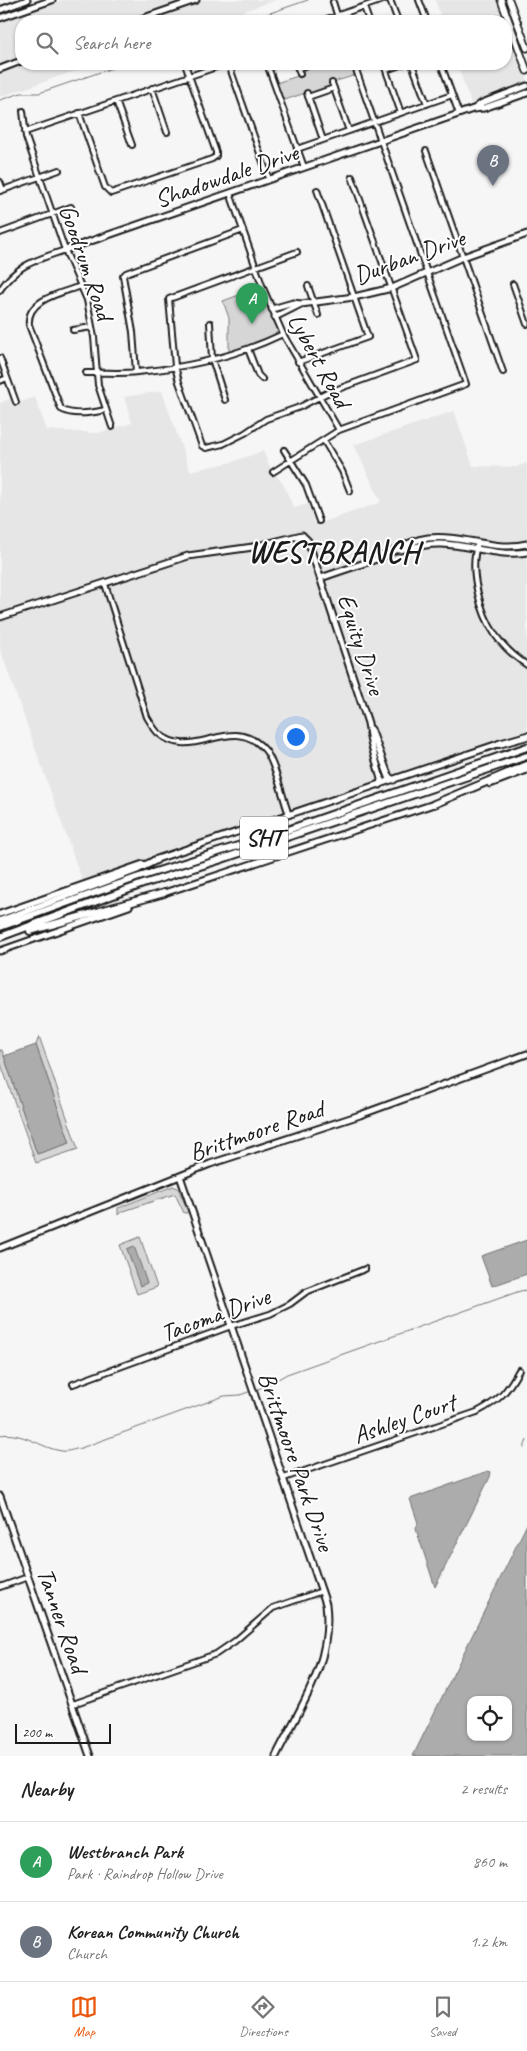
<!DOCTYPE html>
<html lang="en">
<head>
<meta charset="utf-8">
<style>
	:root { --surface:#fff; --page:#f6f6f6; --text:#222; --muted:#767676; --line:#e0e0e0; --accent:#ea580c }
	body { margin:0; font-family:Caveat,sans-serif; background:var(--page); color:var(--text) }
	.controls { position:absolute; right:15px; bottom:15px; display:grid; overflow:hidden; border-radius:10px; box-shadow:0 1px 4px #0004 }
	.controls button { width:45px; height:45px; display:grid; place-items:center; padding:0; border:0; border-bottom:1px solid var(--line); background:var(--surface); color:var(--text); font:25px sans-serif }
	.scale { position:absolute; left:15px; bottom:12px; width:96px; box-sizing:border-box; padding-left:5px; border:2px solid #1c1c1c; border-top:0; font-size:14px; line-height:18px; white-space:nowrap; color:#1c1c1c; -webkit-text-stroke:4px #fff; paint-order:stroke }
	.you { position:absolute; left:295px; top:736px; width:18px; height:18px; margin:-12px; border:4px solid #fff; border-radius:50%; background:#1a73e8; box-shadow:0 0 0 8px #1a73e833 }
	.badge { display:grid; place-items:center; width:32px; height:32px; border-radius:50%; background:var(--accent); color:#fff; font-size:16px; font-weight:700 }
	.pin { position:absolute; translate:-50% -41px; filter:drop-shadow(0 1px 2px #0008) }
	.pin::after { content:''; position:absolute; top:26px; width:18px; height:15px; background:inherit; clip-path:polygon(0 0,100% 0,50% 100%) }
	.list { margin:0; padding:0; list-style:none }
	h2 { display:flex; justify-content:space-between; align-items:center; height:65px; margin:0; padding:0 20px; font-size:21px }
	h2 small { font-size:16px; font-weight:400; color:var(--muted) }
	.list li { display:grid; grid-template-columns:32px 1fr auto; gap:15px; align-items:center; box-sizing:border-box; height:80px; padding:0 20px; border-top:1px solid var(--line) }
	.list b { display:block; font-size:19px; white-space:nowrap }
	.list p { margin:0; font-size:16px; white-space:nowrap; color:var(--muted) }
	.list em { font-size:16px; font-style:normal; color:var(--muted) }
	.icon { flex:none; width:28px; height:28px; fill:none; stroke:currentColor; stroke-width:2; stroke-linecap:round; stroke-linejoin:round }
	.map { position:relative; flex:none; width:527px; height:1756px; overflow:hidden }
	.search { position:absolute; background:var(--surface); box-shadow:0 1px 4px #0004; left:15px; right:15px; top:15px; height:55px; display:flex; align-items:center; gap:12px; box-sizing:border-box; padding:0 18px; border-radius:20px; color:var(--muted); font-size:19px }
	.sheet { height:225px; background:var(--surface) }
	nav { display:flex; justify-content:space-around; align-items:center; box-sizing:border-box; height:70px; border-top:1px solid var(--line); background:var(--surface); font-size:14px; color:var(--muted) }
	nav a { display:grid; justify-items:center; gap:2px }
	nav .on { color:var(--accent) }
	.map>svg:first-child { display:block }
	.built { fill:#e6e6e6 }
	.green { fill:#d6d6d6; stroke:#797979 }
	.water { fill:#acacac; stroke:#727272; fill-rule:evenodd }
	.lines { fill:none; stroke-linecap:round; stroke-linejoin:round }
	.stream { stroke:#727272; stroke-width:1 }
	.street-casing { stroke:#1c1c1c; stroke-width:8 }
	.secondary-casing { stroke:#1c1c1c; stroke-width:9 }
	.primary-casing { stroke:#1c1c1c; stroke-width:9 }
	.highway-casing { stroke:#1c1c1c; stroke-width:10 }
	.street { stroke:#fff; stroke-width:4 }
	.secondary { stroke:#fff; stroke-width:5 }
	.primary { stroke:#fff; stroke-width:5.5 }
	.highway { stroke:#fff; stroke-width:6 }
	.labels { text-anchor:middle; stroke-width:4; stroke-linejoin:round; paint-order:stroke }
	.shield { fill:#fff; stroke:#606060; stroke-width:1 }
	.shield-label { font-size:24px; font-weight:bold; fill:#1c1c1c }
	.street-label { font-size:25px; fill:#1c1c1c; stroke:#fff }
	.district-label { font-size:30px; font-weight:bold; letter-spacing:1px; fill:#1c1c1c; stroke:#fff }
</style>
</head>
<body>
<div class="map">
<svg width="527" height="1756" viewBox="0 0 527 1756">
	<rect width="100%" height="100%" fill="#f6f6f6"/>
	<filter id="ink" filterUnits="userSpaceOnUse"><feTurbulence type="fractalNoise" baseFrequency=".02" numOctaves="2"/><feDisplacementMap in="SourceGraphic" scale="10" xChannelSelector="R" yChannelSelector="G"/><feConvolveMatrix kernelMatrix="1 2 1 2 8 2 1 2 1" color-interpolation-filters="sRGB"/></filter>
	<g filter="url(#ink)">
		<path class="built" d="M63 0H276L215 21H21V64H95L0 97V22Z
			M435 0H501L527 71V86L473 109 457 64H506V21H442Z
			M162 391 190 471 232 462 263 451 274 476H277L283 484 292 504 294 508 308 504 315 525 381 502 354 445 454 411 473 466 516 467 527 463V734L83 883 0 649V403L10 399 12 405 35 397 47 430 98 433 132 423 124 397Z"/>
		<path class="green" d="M321 64 324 66 331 64H352L356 75 330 83 331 87 309 95 308 92 282 101 276 83 301 75 300 71Z
			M261 287 279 333 257 343 229 353V318L223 301Z
			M39 1036 78 1149 36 1163 0 1061V1050H2L37 1154 70 1143 36 1045Z
			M173 1186 178 1188 188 1211 187 1213H184L175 1194 121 1212 118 1215V1208Z
			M140 1237 157 1287 137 1294 120 1245Z"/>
		<path class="water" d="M36 1045 70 1143 37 1154 4 1056Z
			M527 1240V1274L492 1286 481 1256Z
			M134 1246 147 1283 140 1286 127 1249Z
			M488 1471 491 1472 490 1477 435 1587 416 1529 418 1523 410 1499Z
			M527 1524V1756H413ZM471 1700H508V1737H471Z"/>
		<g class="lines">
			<path class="stream" d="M247 21 308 0
				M0 100 21 93H39L124 64
				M255 1390 266 1386 287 1374 520 1291 527 1290
				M0 1435C23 1431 40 1448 62 1451 67 1452 75 1449 81 1448L224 1396 240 1395 251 1391
				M524 1448 527 1440"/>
			<defs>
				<path id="street" d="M390 0 398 21
					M419 0 427 21
					M333 2 339 21
					M364 7 369 21
					M321 21 383 0
					M267 64 304 167
					M296 64 300 74
					M412 64 427 104
					M441 64 459 114
					M384 65 401 113
					M298 68 311 64
					M386 70 403 64
					M332 83 349 131
					M152 88 167 132
					M307 93 323 140
					M308 97 334 88
					M116 101 132 145
					M23 111 26 137 65 250 87 300 94 337 98 385 112 427
					M79 113 105 187 111 193 212 159 216 156V152L185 64
					M25 132 225 64 230 68 269 179
					M297 149 452 95
					M426 151 503 372
					M0 182 3 190
					M0 191 59 170
					M230 193 263 288 283 334 339 430
					M0 233 71 207
					M297 252 169 299 175 366 179 382 202 446 206 448 223 444 245 433 266 419 300 407 327 393 417 360 352 177
					M513 284 527 324
					M81 286C62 293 26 299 29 325L61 409C72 416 92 413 105 410
					M308 286 318 315
					M0 290C17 264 37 260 65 250
					M210 323 212 359 225 400
					M73 330 92 327
					M248 349 258 375 262 379
					M0 358 16 402
					M298 362 368 337 317 190
					M136 372 133 332 123 276 126 273 243 230
					M86 373C103 372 120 374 137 372 186 368 237 356 283 334
					M0 381 7 378
					M324 441 342 471 350 491
					M284 450 306 485 319 521
					M273 472 339 430 466 384 354 64
					M478 543C468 569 480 613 496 636 504 647 515 657 527 665
					M105 584 147 717C150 722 154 729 158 733 193 764 232 711 265 750 275 762 283 799 289 815
					M73 1384 231 1326 270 1314 290 1304 306 1292 365 1269
					M284 1478 477 1412C500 1400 507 1392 519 1370
					M0 1587 28 1577
					M73 1704 216 1654 235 1641 273 1608 322 1591"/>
				<path id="secondary" d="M0 10 27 0
					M0 18 52 0
					M135 21 196 0
					M0 69 21 61
					M474 109 482 103 527 86
					M65 250 473 109 484 108 527 93
					M272 309 293 303 301 304 354 297 392 288 463 257 527 234
					M275 317 301 304
					M399 550C413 547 427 543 442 544 471 545 498 557 527 552
					M321 578C340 571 360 565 379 558 395 551 410 540 428 538 462 534 493 552 527 544
					M0 617 188 556 253 547 302 535 308 541 368 723 371 743 381 779 380 785
					M371 729 389 777 394 780
					M490 784 527 770
					M154 860 501 743
					M161 894 437 803
					M0 914 143 864
					M0 951 129 906
					M180 1176 326 1604C333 1663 301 1705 276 1756
					M0 1248 210 1164 360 1115 527 1054
					M0 1496 90 1756"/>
				<path id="primary" d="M501 0 527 71
					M509 0 527 48"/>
				<path id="highway" d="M499 744 527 736
					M434 804 527 765
					M0 921 136 870 156 860
					M0 927 136 878 276 834 527 747
					M30 931 164 893
					M0 937 143 884 219 860 527 756"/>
			</defs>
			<use href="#street" class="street-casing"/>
			<use href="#secondary" class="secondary-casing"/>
			<use href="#primary" class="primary-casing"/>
			<use href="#highway" class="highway-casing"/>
			<use href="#street" class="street"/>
			<use href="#secondary" class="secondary"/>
			<use href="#primary" class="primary"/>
			<use href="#highway" class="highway"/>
		</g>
	</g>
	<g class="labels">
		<rect class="shield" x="240" y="816.5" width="48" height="43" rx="4"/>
		<g class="shield-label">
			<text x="264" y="846">SHT</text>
		</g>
		<g class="street-label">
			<text transform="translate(226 175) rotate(-19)" y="9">Shadowdale Drive</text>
			<text transform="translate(409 256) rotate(-20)" y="9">Durban Drive</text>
			<text transform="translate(87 262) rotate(71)" y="9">Goodrum Road</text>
			<text transform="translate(320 360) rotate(61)" y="9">Lybert Road</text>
			<text transform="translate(362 644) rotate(72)" y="9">Equity Drive</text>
			<text transform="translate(256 1130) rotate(-19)" y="9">Brittmoore Road</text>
			<text transform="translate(215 1314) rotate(-20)" y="9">Tacoma Drive</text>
			<text transform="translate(404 1418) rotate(-19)" y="9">Ashley Court</text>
			<text transform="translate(297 1461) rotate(71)" y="9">Brittmoore Park Drive</text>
			<text transform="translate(63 1620) rotate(71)" y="9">Tanner Road</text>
		</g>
		<g class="district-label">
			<text x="334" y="562">WESTBRANCH</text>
		</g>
	</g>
</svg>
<div class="controls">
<button><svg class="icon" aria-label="locate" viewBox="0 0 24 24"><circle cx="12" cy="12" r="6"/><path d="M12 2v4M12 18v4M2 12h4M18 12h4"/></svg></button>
</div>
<div class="scale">200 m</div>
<div class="you"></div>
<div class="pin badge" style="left:252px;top:324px;background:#2e9e5b">A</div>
<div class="pin badge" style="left:493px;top:186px;background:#6b7280">B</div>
<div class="search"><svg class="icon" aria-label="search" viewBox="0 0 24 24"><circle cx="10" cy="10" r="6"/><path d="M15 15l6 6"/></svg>Search here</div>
</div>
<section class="sheet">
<h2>Nearby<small>2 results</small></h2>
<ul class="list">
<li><span class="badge" style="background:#2e9e5b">A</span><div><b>Westbranch Park</b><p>Park · Raindrop Hollow Drive</p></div><em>860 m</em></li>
<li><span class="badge" style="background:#6b7280">B</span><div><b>Korean Community Church</b><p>Church</p></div><em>1.2 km</em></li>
</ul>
</section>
<nav>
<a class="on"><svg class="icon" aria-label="map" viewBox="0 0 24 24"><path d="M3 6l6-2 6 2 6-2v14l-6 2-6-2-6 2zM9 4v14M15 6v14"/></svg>Map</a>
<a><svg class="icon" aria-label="directions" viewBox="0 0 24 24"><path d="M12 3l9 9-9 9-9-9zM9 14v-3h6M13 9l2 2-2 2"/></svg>Directions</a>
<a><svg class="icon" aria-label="saved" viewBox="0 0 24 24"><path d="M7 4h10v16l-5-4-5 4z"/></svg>Saved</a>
</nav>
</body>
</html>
